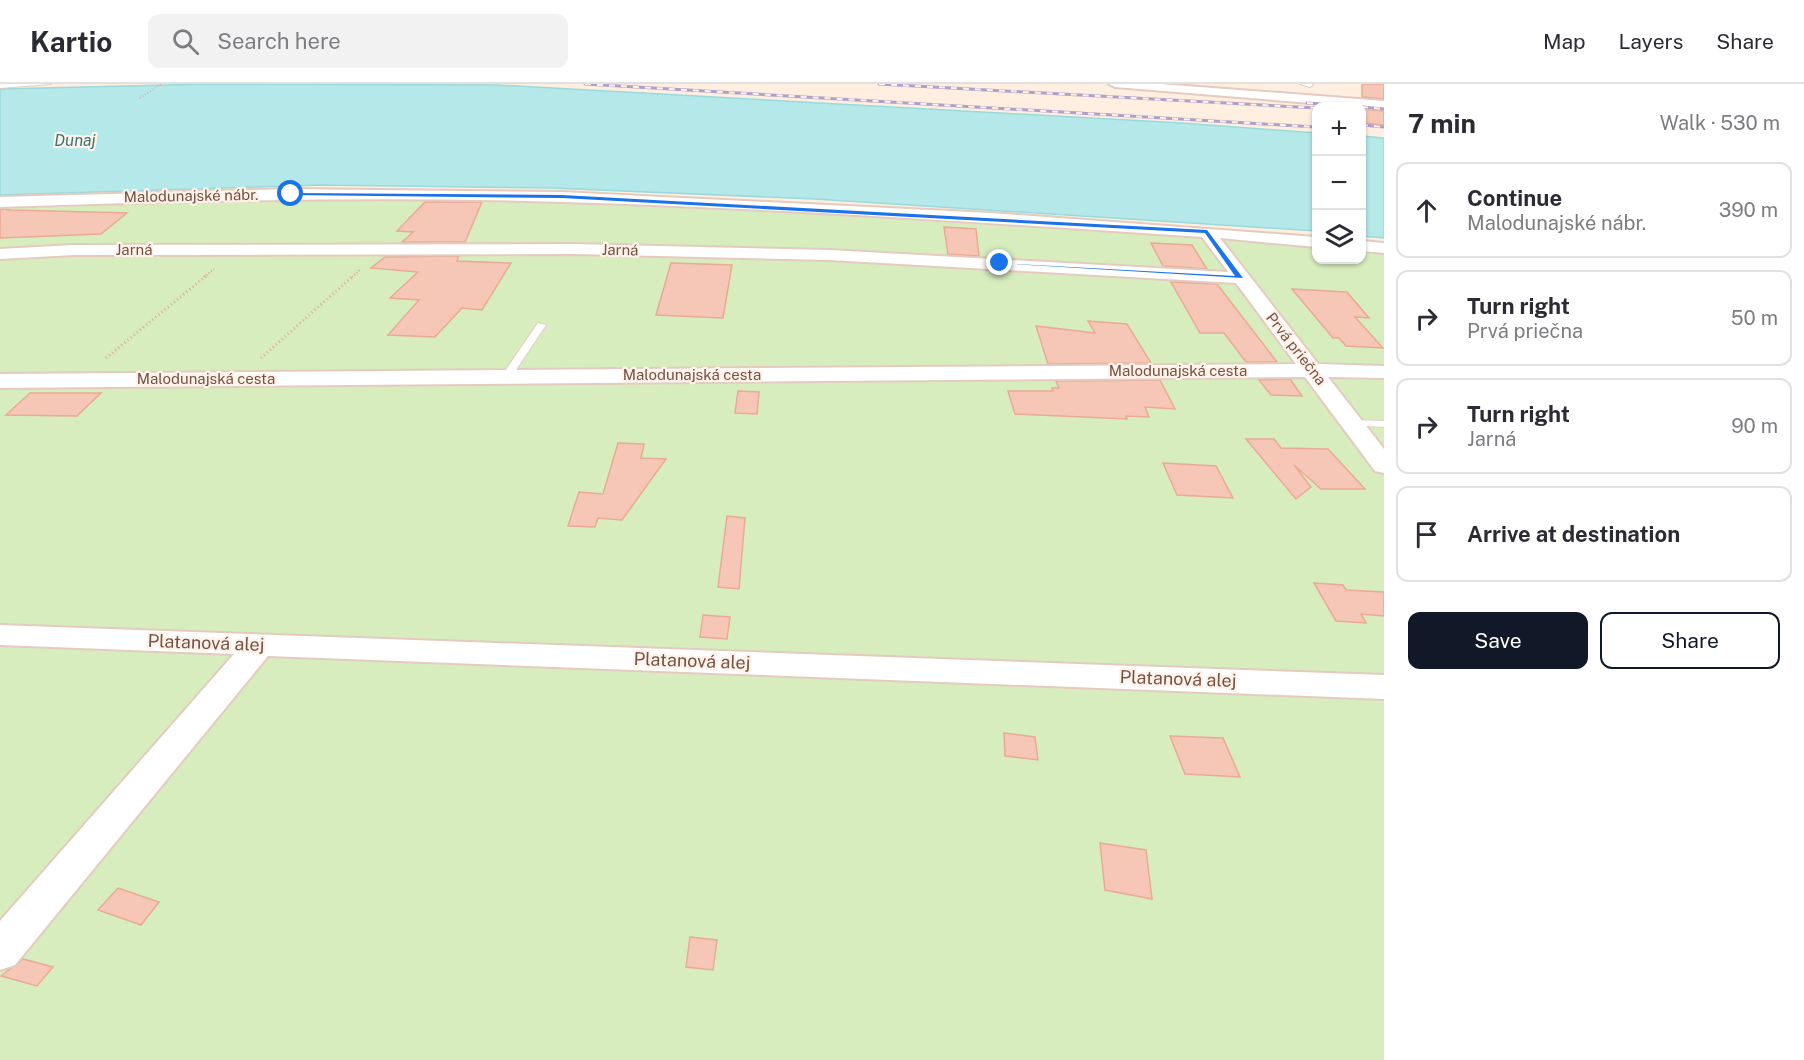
<!DOCTYPE html>
<html lang="en">
<head>
<meta charset="utf-8">
<style>
	:root { --surface:#fff; --page:#f2f2f3; --text:#2b2b33; --muted:#7c7c81; --line:#e1e1e2; --accent:#111827 }
	body { margin:0; font-family:"Public Sans",sans-serif; background:var(--page); color:var(--text) }
	.controls { position:absolute; right:18px; top:18px; display:grid; overflow:hidden; border-radius:12px; box-shadow:0 2px 4px #0004 }
	.controls button { width:54px; height:54px; display:grid; place-items:center; padding:0; border:0; border-bottom:2px solid var(--line); background:var(--surface); color:var(--text); font:30px sans-serif }
	.stop { position:absolute; width:18px; height:18px; margin:-14px; border:4px solid #1a73e8; border-radius:50%; background:#fff }
	.stop.end { background:#1a73e8; border-color:#fff; box-shadow:0 2px 6px #0008 }
	.list { margin:0; padding:0; list-style:none }
	h2 { display:flex; justify-content:space-between; align-items:center; height:78px; margin:0; padding:0 24px; font-size:26px }
	h2 small { font-size:20px; font-weight:400; color:var(--muted) }
	.list li { display:grid; grid-template-columns:39px 1fr auto; gap:18px; align-items:center; box-sizing:border-box; height:96px; margin:0 12px 12px; padding:0 12px; border:2px solid var(--line); border-radius:12px }
	.list b { display:block; font-size:22px; white-space:nowrap }
	.list p { margin:0; font-size:20px; white-space:nowrap; color:var(--muted) }
	.list em { font-size:20px; font-style:normal; color:var(--muted) }
	.actions { display:flex; gap:12px; padding:18px 24px }
	.actions a { flex:1; padding:14px 0; border:2px solid var(--accent); border-radius:12px; text-align:center; font-size:21px; color:var(--accent) }
	.actions .main { background:var(--accent); color:#fff }
	.icon { flex:none; width:33px; height:33px; fill:none; stroke:currentColor; stroke-width:2; stroke-linecap:round; stroke-linejoin:round }
	.map { position:relative; flex:none; width:1384px; height:976px; overflow:hidden }
	header { display:flex; align-items:center; gap:36px; box-sizing:border-box; height:84px; padding:0 30px; background:var(--surface); border-bottom:2px solid var(--line) }
	header strong { font-size:28px }
	nav { display:flex; gap:33px; margin-inline-start:auto; font-size:21px }
	.search { width:420px; height:54px; background:var(--page); display:flex; align-items:center; gap:15px; box-sizing:border-box; padding:0 21px; border-radius:12px; color:var(--muted); font-size:22px }
	main { display:flex }
	aside { flex:1; background:var(--surface) }
	.map>svg:first-child { display:block }
	.green { fill:#d7edbe }
	.water { fill:#b4e8e9; stroke:#99dadc; stroke-width:1.5 }
	.building { fill:#f6c7b6; stroke:#eaaa95; stroke-width:1.5 }
	.lines { fill:none; stroke-linecap:round; stroke-linejoin:round }
	.lane-casing { stroke:#e5cbbf; stroke-width:2 }
	.street-casing { stroke:#e5cbbf; stroke-width:4 }
	.path-far2 { stroke:#dbaa99; stroke-width:1.5; stroke-dasharray:1 2; stroke-linecap:butt }
	.path-far1 { stroke:#dbaa99; stroke-width:2; stroke-dasharray:1 2; stroke-linecap:butt }
	.path { stroke:#dbaa99; stroke-width:3; stroke-dasharray:1 3; stroke-linecap:butt }
	.lane { fill:#fff; fill-rule:evenodd }
	.street { fill:#fff; fill-rule:evenodd }
	.rail-casing { stroke:#b09fc8; stroke-width:3 }
	.rail { stroke:#fff3e9; stroke-width:2; stroke-dasharray:6; stroke-linecap:butt }
	.route { fill:#1a73e8 }
	.labels { text-anchor:middle; stroke-width:4.5; stroke-linejoin:round; paint-order:stroke }
	.far-street-label { font-size:15px; fill:#775146; stroke:#fff3e9 }
	.far-water-label { font-size:16px; font-style:italic; fill:#357577; stroke:#fff3e9 }
	.street-label { font-size:18px; fill:#775146; stroke:#fff3e9 }
</style>
</head>
<body>
<header>
<strong>Kartio</strong>
<div class="search"><svg class="icon" aria-label="search" viewBox="0 0 24 24"><circle cx="10" cy="10" r="6"/><path d="M15 15l6 6"/></svg>Search here</div>
<nav><a>Map</a><a>Layers</a><a>Share</a></nav>
</header>
<main>
<div class="map">
<svg width="1384" height="976" viewBox="0 0 1384 976">
	<rect width="100%" height="100%" fill="#feefe1"/>
	<path class="green" d="M188 113 547 115 1209 150 1316 160V176H1362V164L1384 166V976H0V120Z"/>
	<path class="water" d="M210 0 497 1 1182 39 1316 49V147L815 115 551 104 320 101 0 111V5Z
		M1362 52 1384 54V154L1362 152Z"/>
	<path class="building" d="M1362 0H1384V15L1362 13Z
		M1362 25 1384 27V41L1362 39Z
		M425 118H482L465 158H402L413 148 397 147Z
		M0 125 11 126 127 129 101 150 0 154Z
		M944 143 976 145 979 172 948 170Z
		M1151 159 1192 161 1207 185 1163 182Z
		M459 172 457 177 511 179 482 226 462 224 435 253 388 251 419 216 390 214 418 188 371 184 385 173Z
		M671 179 732 181 723 234 656 231Z
		M1171 198 1217 200 1277 278H1246L1224 249H1200Z
		M1292 205 1347 208 1369 234 1355 233 1383 264 1346 262 1339 254H1333Z
		M1088 237 1127 240 1151 279 1048 280 1036 242 1095 249Z
		M1290 295 1302 312 1271 311 1259 296Z
		M1160 296 1175 325 1145 323 1149 333 1126 332 1127 335 1015 330 1008 307H1053L1052 304H1059L1056 297Z
		M738 307 759 308 757 330 735 329Z
		M30 309H101L77 332 6 331Z
		M1246 355H1274L1281 364 1328 365 1365 405H1321L1294 381 1311 403 1296 415Z
		M618 359 644 360 641 374 666 375 622 436 598 434 595 443 568 442 579 408 603 410Z
		M1163 379 1216 382 1233 414 1177 411Z
		M727 432 745 434 739 505 718 503Z
		M1314 499 1343 501 1346 506 1384 508V532L1361 530 1366 539 1336 537Z
		M703 531 730 533 727 555 700 553Z
		M1004 649 1035 653 1038 676 1005 672Z
		M1170 652 1223 654 1240 693 1185 690Z
		M1100 759 1146 766 1152 815 1105 806Z
		M118 804 159 818 141 841 98 826Z
		M690 853 717 856 713 886 686 883Z
		M23 875 53 883 37 902 1 892Z"/>
	<g class="lines">
		<defs>
			<path id="lane" d="M0 0H51L0 4Z
				M1300 0H1312L1313 1 1310 3Z
				M538 239 546 241 510 295H502L501 293Z
				M1353 336 1384 337V343L1349 341 1347 339Z"/>
			<path id="street" d="M1109 0H1160L1384 17V25L1115 3Z
				M291 105 562 108 991 129 1316 153V163L1220 154 1318 280 1384 282V294L1328 293 1384 365V389L1375 387 1305 293 0 304V290L1296 280 1236 199 830 176 574 170 74 171 0 175V165L74 161 574 160 830 166 1228 188 1202 153C989 139 775 124 562 118 375 112 187 117 0 123V113Z
				M1362 157 1384 159V169L1362 167Z
				M0 541 1384 591V615L268 572 15 881 0 886V837L234 570 0 561Z"/>
		</defs>
		<use href="#lane" class="lane-casing"/>
		<use href="#street" class="street-casing"/>
		<path class="path-far2" d="M140 14 161 0"/>
		<path class="path-far1" d="M204 193 214 185
			M352 193 361 185"/>
		<path class="path" d="M106 274 206 192
			M261 274 353 192"/>
		<use href="#lane" class="lane"/>
		<use href="#street" class="street"/>
		<defs>
			<path id="rail" d="M585 0 1316 43
				M879 0 1316 24
				M1307 19 1351 22
				M1362 23 1384 25
				M1362 41 1384 43"/>
		</defs>
		<use href="#rail" class="rail-casing"/>
		<use href="#rail" class="rail"/>
	</g>
	<path class="route" d="M291 109 562 111 1207 146 1243 194 997 179 1235 192 1205 149 562 114 289 111Z"/>
	<g class="labels">
		<g class="far-street-label">
			<text transform="translate(191 112) rotate(-1)" y="5">Malodunajské nábr.</text>
			<text x="134" y="171">Jarná</text>
			<text transform="translate(620 166) rotate(1)" y="5">Jarná</text>
			<text transform="translate(1296 265) rotate(52)" y="5">Prvá priečna</text>
			<text x="1178" y="292">Malodunajská cesta</text>
			<text x="692" y="296">Malodunajská cesta</text>
			<text x="206" y="300">Malodunajská cesta</text>
		</g>
		<g class="far-water-label">
			<text x="75" y="62">Dunaj</text>
		</g>
		<g class="street-label">
			<text transform="translate(206 559) rotate(2)" y="6">Platanová alej</text>
			<text transform="translate(692 577) rotate(2)" y="6">Platanová alej</text>
			<text transform="translate(1178 595) rotate(2)" y="6">Platanová alej</text>
		</g>
	</g>
</svg>
<div class="controls">
<button>+</button>
<button>−</button>
<button><svg class="icon" aria-label="layers" viewBox="0 0 24 24"><path d="M12 4l9 5-9 5-9-5zM3 14l9 5 9-5"/></svg></button>
</div>
<div class="stop" style="left:291px;top:110px"></div>
<div class="stop end" style="left:1000px;top:179px"></div>
</div>
<aside>
<h2>7 min<small>Walk · 530 m</small></h2>
<ul class="list">
<li><svg class="icon" aria-label="ahead" viewBox="0 0 24 24"><path d="M12 20V5M6 11l6-6 6 6"/></svg><div><b>Continue</b><p>Malodunajské nábr.</p></div><em>390 m</em></li>
<li><svg class="icon" aria-label="right" viewBox="0 0 24 24"><path d="M7 20v-9h11M14 6l5 5-5 5"/></svg><div><b>Turn right</b><p>Prvá priečna</p></div><em>50 m</em></li>
<li><svg class="icon" aria-label="right" viewBox="0 0 24 24"><path d="M7 20v-9h11M14 6l5 5-5 5"/></svg><div><b>Turn right</b><p>Jarná</p></div><em>90 m</em></li>
<li><svg class="icon" aria-label="arrive" viewBox="0 0 24 24"><path d="M6 21V4h12l-3 4 3 4H6"/></svg><div><b>Arrive at destination</b></div></li>
</ul>
<div class="actions"><a class="main">Save</a><a>Share</a></div>
</aside>
</main>
</body>
</html>
